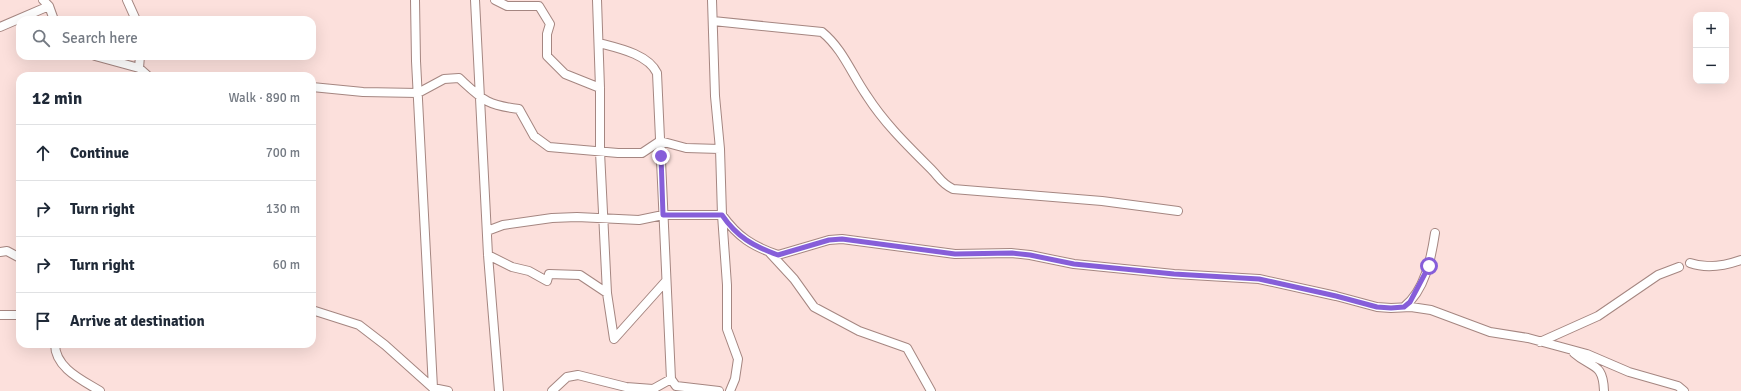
<!DOCTYPE html>
<html lang="en">
<head>
<meta charset="utf-8">
<style>
	:root { --surface:#fff; --page:#f6f6f7; --text:#1f2937; --muted:#747a83; --line:#e0e1e3 }
	body { margin:0; font-family:Signika,sans-serif; background:var(--page); color:var(--text) }
	.controls { position:absolute; right:12px; top:12px; display:grid; overflow:hidden; border-radius:8px; box-shadow:0 4px 16px #0002 }
	.controls button { width:36px; height:36px; display:grid; place-items:center; padding:0; border:0; border-bottom:1px solid var(--line); background:var(--surface); color:var(--text); font:20px sans-serif }
	.stop { position:absolute; width:12px; height:12px; margin:-9px; border:3px solid #865ed9; border-radius:50%; background:#fff }
	.stop.end { background:#865ed9; border-color:#fff; box-shadow:0 1px 4px #0008 }
	.list { margin:0; padding:0; list-style:none }
	h2 { display:flex; justify-content:space-between; align-items:center; height:52px; margin:0; padding:0 16px; font-size:17px }
	h2 small { font-size:13px; font-weight:400; color:var(--muted) }
	.list li { display:grid; grid-template-columns:26px 1fr auto; gap:12px; align-items:center; box-sizing:border-box; height:56px; padding:0 16px; border-top:1px solid var(--line) }
	.list b { display:block; font-size:15px; white-space:nowrap }
	.list em { font-size:13px; font-style:normal; color:var(--muted) }
	.icon { flex:none; width:22px; height:22px; fill:none; stroke:currentColor; stroke-width:2; stroke-linecap:round; stroke-linejoin:round }
	.map { position:relative; flex:none; width:1741px; height:391px; overflow:hidden }
	.search { position:absolute; background:var(--surface); box-shadow:0 4px 16px #0002; left:16px; top:16px; width:300px; height:44px; display:flex; align-items:center; gap:10px; box-sizing:border-box; padding:0 14px; border-radius:12px; color:var(--muted); font-size:15px }
	.panel { position:absolute; background:var(--surface); box-shadow:0 4px 16px #0002; left:16px; top:72px; width:300px; height:276px; border-radius:12px }
	.map>svg:first-child { display:block }
	.lines { fill:none; stroke-linecap:round; stroke-linejoin:round }
	.minor-casing { stroke:#a58681; stroke-width:10 }
	.minor { stroke:#fff; stroke-width:8 }
	.route { stroke:#865ed9; stroke-width:5 }
</style>
</head>
<body>
<div class="map">
<svg width="1741" height="391" viewBox="0 0 1741 391">
	<rect width="100%" height="100%" fill="#fce0dc"/>
	<g class="lines">
		<defs>
			<path id="minor" d="M127 0 136 20
				M415 0 416 61 433 388
				M475 0 488 255 499 391
				M495 0 507 6H539L550 24 547 34V56L565 74 600 88
				M597 0 600 88V152L607 293
				M712 0 715 96 720 149 722 215 727 285V329L738 359 735 379 730 391
				M49 6 54 20
				M713 21 822 32C843 49 852 75 867 96 885 124 908 146 931 169 940 178 941 183 953 189L1102 201 1178 211
				M0 27 49 6 43 0
				M599 43C618 48 648 54 657 73L671 379
				M95 56 139 68 148 76
				M139 68 140 56
				M312 87 363 92 418 93 444 79 459 78C483 100 486 105 519 109L534 136 549 147 618 153H642L660 141 686 148 720 149
				M487 231 503 225 552 218 577 217 639 220 663 215H722C738 237 752 246 778 255L829 240 842 239 955 254 1011 253 1030 255 1074 264 1174 274 1259 279 1336 296 1377 307 1391 308 1411 307 1431 310 1490 332 1528 338 1587 354 1629 372 1678 386 1684 391
				M0 252 7 251 20 258
				M770 253 794 279 814 307 859 331 907 348 931 391
				M488 255 512 267 529 271 547 281 549 274 580 275 607 293 614 339 666 281
				M1690 263C1707 269 1724 266 1741 260
				M1404 307C1425 290 1431 259 1435 233
				M312 310 359 325 385 345 433 388 448 391
				M0 315H20
				M1540 342 1598 316 1658 275 1679 267
				M55 344C55 368 82 380 100 391
				M1574 353C1592 369 1603 362 1604 391
				M552 391 567 377 578 375 626 387 653 389 671 379 676 386 719 391"/>
		</defs>
		<use href="#minor" class="minor-casing"/>
		<use href="#minor" class="minor"/>
	</g>
	<g class="lines">
		<path class="route" d="M661 156 663 215H722C737 237 753 246 778 255L829 240 842 239 955 254 1012 253 1030 255 1074 264 1174 274 1259 279 1336 296 1377 307 1391 308 1404 307 1410 302 1429 266"/>
	</g>
</svg>
<div class="controls">
<button>+</button>
<button>−</button>
</div>
<div class="stop" style="left:1429px;top:266px"></div>
<div class="stop end" style="left:661px;top:156px"></div>
<div class="search"><svg class="icon" aria-label="search" viewBox="0 0 24 24"><circle cx="10" cy="10" r="6"/><path d="M15 15l6 6"/></svg>Search here</div>
<section class="panel">
<h2>12 min<small>Walk · 890 m</small></h2>
<ul class="list">
<li><svg class="icon" aria-label="ahead" viewBox="0 0 24 24"><path d="M12 20V5M6 11l6-6 6 6"/></svg><div><b>Continue</b></div><em>700 m</em></li>
<li><svg class="icon" aria-label="right" viewBox="0 0 24 24"><path d="M7 20v-9h11M14 6l5 5-5 5"/></svg><div><b>Turn right</b></div><em>130 m</em></li>
<li><svg class="icon" aria-label="right" viewBox="0 0 24 24"><path d="M7 20v-9h11M14 6l5 5-5 5"/></svg><div><b>Turn right</b></div><em>60 m</em></li>
<li><svg class="icon" aria-label="arrive" viewBox="0 0 24 24"><path d="M6 21V4h12l-3 4 3 4H6"/></svg><div><b>Arrive at destination</b></div></li>
</ul>
</section>
</div>
</body>
</html>
